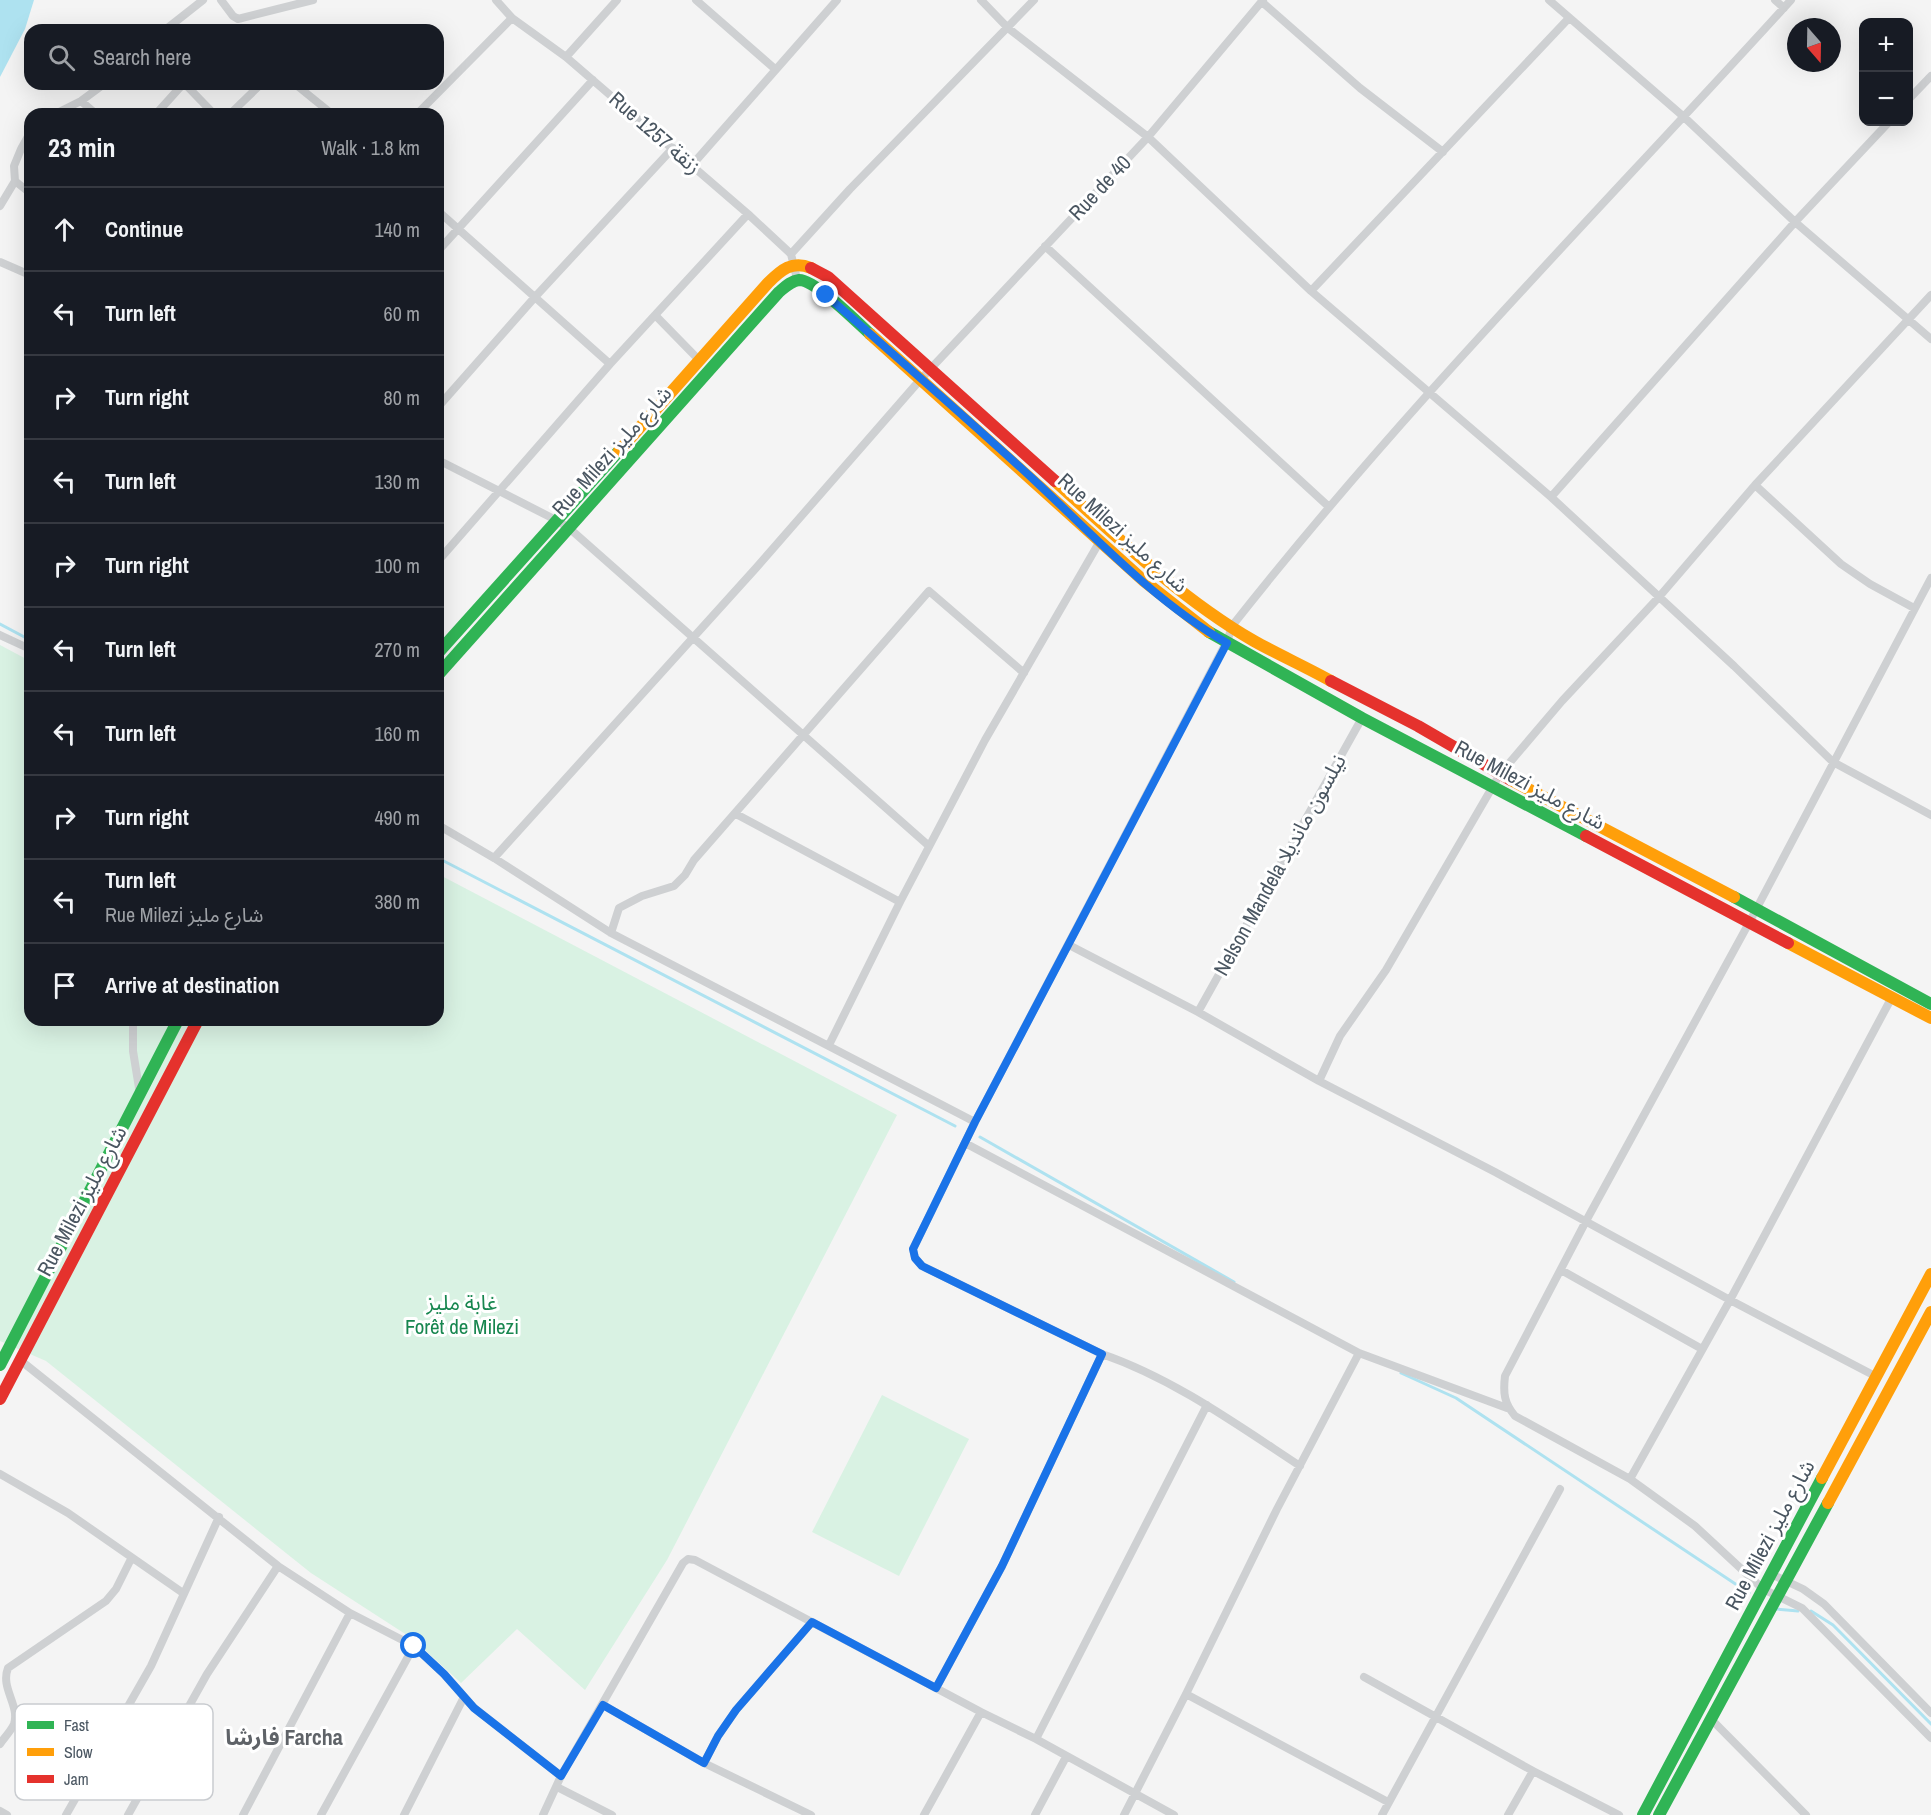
<!DOCTYPE html>
<html lang="en">
<head>
<meta charset="utf-8">
<style>
	:root { --surface:#171b24; --page:#242831; --text:#f1f3f6; --muted:#9ea1a6; --line:#363941 }
	body { margin:0; font-family:"Archivo Narrow","Noto Sans Arabic",sans-serif; background:var(--page); color:var(--text) }
	.controls { position:absolute; right:18px; top:18px; display:grid; overflow:hidden; border-radius:12px; box-shadow:0 6px 24px #0002 }
	.controls button { width:54px; height:54px; display:grid; place-items:center; padding:0; border:0; border-bottom:2px solid var(--line); background:var(--surface); color:var(--text); font:30px sans-serif }
	.compass { position:absolute; left:1787px; top:18px; width:54px; height:54px; border-radius:50%; background:var(--surface); box-shadow:0 6px 24px #0002; rotate:160deg }
	.stop { position:absolute; width:18px; height:18px; margin:-14px; border:4px solid #1a73e8; border-radius:50%; background:#fff }
	.stop.end { background:#1a73e8; border-color:#fff; box-shadow:0 2px 6px #0008 }
	.list { margin:0; padding:0; list-style:none }
	h2 { display:flex; justify-content:space-between; align-items:center; height:78px; margin:0; padding:0 24px; font-size:26px }
	h2 small { font-size:20px; font-weight:400; color:var(--muted) }
	.list li { display:grid; grid-template-columns:39px 1fr auto; gap:18px; align-items:center; box-sizing:border-box; height:84px; padding:0 24px; border-top:2px solid var(--line) }
	.list b { display:block; font-size:22px; white-space:nowrap }
	.list p { margin:0; font-size:20px; white-space:nowrap; color:var(--muted) }
	.list em { font-size:20px; font-style:normal; color:var(--muted) }
	.icon { flex:none; width:33px; height:33px; fill:none; stroke:currentColor; stroke-width:2; stroke-linecap:round; stroke-linejoin:round }
	.map { position:relative; flex:none; width:1931px; height:1815px; overflow:hidden }
	.search { position:absolute; background:var(--surface); box-shadow:0 6px 24px #0002; left:24px; top:24px; width:420px; height:66px; display:flex; align-items:center; gap:15px; box-sizing:border-box; padding:0 21px; border-radius:18px; color:var(--muted); font-size:22px }
	.panel { position:absolute; background:var(--surface); box-shadow:0 6px 24px #0002; left:24px; top:108px; width:420px; height:918px; border-radius:18px }
	.map>svg:first-child { display:block }
	.green { fill:#d9f2e3 }
	.water { fill:#aee2f0 }
	.lines { fill:none; stroke-linecap:round; stroke-linejoin:round }
	.stream { stroke:#aee2f0; stroke-width:3 }
	.street { stroke:#ced0d2; stroke-width:8 }
	.fast { stroke:#30b455; stroke-width:12 }
	.slow { stroke:#ff9f0a; stroke-width:12 }
	.jam { stroke:#e5322d; stroke-width:12 }
	.route { stroke:#1a73e8; stroke-width:8 }
	.labels { text-anchor:middle; stroke-width:6; stroke-linejoin:round; paint-order:stroke }
	.street-label { font-size:21px; fill:#4a5661; stroke:#fff }
	.park-label { font-size:21px; fill:#17864f; stroke:#fff }
	.neighbourhood-label { font-size:22px; font-weight:bold; fill:#5f6368; stroke:#fff }
	.key { fill:#fff; stroke:#c9ccd0; stroke-width:1.5 }
	.key-label { font-size:16px; fill:#4a5661 }
</style>
</head>
<body>
<div class="map">
<svg width="1931" height="1815" viewBox="0 0 1931 1815">
	<rect width="100%" height="100%" fill="#f4f4f4"/>
	<path class="green" d="M0 645 30 661V1020H438V874L897 1115 667 1560 585 1690 517 1629 461 1683 413 1639 311 1573 46 1361 0 1341Z
		M882 1395 969 1439 899 1576 812 1532Z"/>
	<path class="water" d="M0 0H34L25 29 0 77Z"/>
	<g class="lines">
		<path class="stream" d="M0 624 30 640
			M438 858 955 1126
			M980 1137 1234 1282
			M1401 1373 1456 1398 1749 1593
			M1776 1609 1798 1611
			M1811 1611 1833 1625 1931 1724"/>
		<path class="street" d="M221 0 233 16 238 19 313 0
			M496 0 512 18 566 57 748 214 791 254 797 279
			M696 0 775 69
			M981 0 1008 28 1148 137 1311 291 1551 497 1734 666 1833 762 1931 815
			M1549 0 1684 117 1795 222 1931 339
			M1775 0 1784 8
			M1262 2 1360 88 1443 152
			M165 30 203 0
			M566 57 617 0
			M185 84 214 114
			M295 84 332 114
			M1908 100 1931 76
			M81 101 96 114
			M55 114 81 101 104 84
			M156 114 183 84
			M230 114 261 84
			M417 114 512 18
			M692 165 837 0
			M15 181 30 193
			M0 206 15 181 14 166 21 149 30 133
			M438 211 610 364
			M1045 246 1328 506
			M438 251 593 80
			M791 254 850 189 1034 0
			M0 262 30 275
			M1311 291 1569 18
			M655 315 699 360
			M438 407 535 297 673 148
			M438 460 556 520 569 528 929 846
			M1755 485 1841 564 1870 584 1914 608
			M1551 497 1795 222 1889 122
			M438 561 610 364 748 214
			M1931 578 1750 921 1586 1221 1505 1376C1503 1393 1504 1403 1515 1416L1630 1479 1695 1526 1763 1589 1802 1608 1931 1738
			M0 635 30 649
			M736 814 900 902
			M438 825 494 858 611 933 975 1122
			M494 858 756 568 920 380 1148 137 1263 0
			M611 933 619 908 642 896 674 886 685 875 694 860 929 591 1024 673
			M1069 945 1198 1012 1319 1081 1495 1172 1730 1300 1877 1377
			M1198 1012 1362 718
			M133 1020V1051L140 1094
			M829 1045 900 902 985 740 1100 541
			M1319 1081 1340 1036 1386 970 1500 774 1562 701 1659 597 1755 485 1931 295
			M965 1143 1359 1353 1507 1408
			M1561 1270 1702 1349
			M20 1360 278 1566 350 1613 414 1646 444 1674 474 1708 561 1776
			M1300 1466C1236 1424 1174 1379 1102 1354L922 1266 915 1258 913 1249 975 1122 1228 639 1232 626C1405 406 1603 207 1791 0
			M0 1474 68 1513 183 1593
			M1630 1479 1730 1300 1892 997
			M1771 1574 1803 1589 1824 1604 1931 1713
			M1364 1677 1533 1771 1619 1815
			M936 1688 1002 1566 1102 1354
			M1186 1694 1388 1802
			M603 1705 704 1763 811 1815
			M1710 1718 1806 1815
			M1036 1739 1207 1405
			M0 1744C4 1738 11 1731 14 1724 20 1705 0 1688 8 1668L106 1601 116 1589 131 1559
			M704 1763 718 1736 736 1710 812 1622
			M557 1787 612 1815
			M0 1811 7 1815
			M66 1815 151 1666 219 1517
			M128 1815 207 1674 278 1566
			M243 1815 350 1613
			M321 1815 414 1646
			M404 1815 464 1697
			M543 1815 561 1776 683 1563 688 1559 695 1560 981 1712 1036 1739 1174 1815
			M924 1815 981 1712
			M1035 1815 1066 1757
			M1124 1815 1186 1694 1277 1509 1359 1353
			M1382 1815 1560 1489
			M1508 1815 1533 1771"/>
		<path class="fast" d="M1209 632 1362 718 1586 836
			M438 653 619 451
			M438 675 779 292C785 287 791 281 799 280 814 279 858 323 870 334
			M1734 897 1931 1004
			M0 1365 178 1020
			M1643 1815 1822 1478
			M1659 1815 1828 1503"/>
		<path class="slow" d="M870 334 1144 581 1209 632
			M619 451 768 283C781 270 792 260 811 268
			M1055 481C1118 538 1180 598 1254 641 1279 655 1306 667 1331 681
			M1511 780 1734 897
			M1788 943 1931 1018
			M1822 1478 1931 1274
			M1828 1503 1931 1312"/>
		<path class="jam" d="M811 268 828 277 1055 481
			M1331 681 1418 726 1511 780
			M1586 836 1788 943
			M0 1399 198 1020"/>
	</g>
	<g class="lines">
		<path class="route" d="M414 1646 444 1674 474 1708 561 1776 603 1705 704 1763 718 1736 736 1710 812 1622 936 1688 1002 1566 1102 1354 922 1266 915 1258 913 1249 975 1122 1227 643C1155 602 1093 535 1033 479 965 416 895 356 826 295"/>
	</g>
	<g class="labels">
		<g class="street-label">
			<text transform="translate(655 133) rotate(41)" y="7">Rue 1257 زنقة</text>
			<text transform="translate(1100 188) rotate(-47)" y="7">Rue de 40</text>
			<text transform="translate(612 451) rotate(-48)" y="7">Rue Milezi شارع مليز</text>
			<text transform="translate(1123 533) rotate(42)" y="7">Rue Milezi شارع مليز</text>
			<text transform="translate(1530 785) rotate(28)" y="7">Rue Milezi شارع مليز</text>
			<text transform="translate(1280 865) rotate(-61)" y="7">Nelson Mandela نيلسون مانديلا</text>
			<text transform="translate(82 1201) rotate(-62)" y="7">Rue Milezi شارع مليز</text>
			<text transform="translate(1770 1535) rotate(-62)" y="7">Rue Milezi شارع مليز</text>
		</g>
		<g class="park-label">
			<text x="462" y="1310">غابة مليز<tspan x="462" dy="24">Forêt de Milezi</tspan></text>
		</g>
		<g class="neighbourhood-label">
			<text x="284" y="1745">فارشا Farcha</text>
		</g>
	</g>
	<rect x="15" y="1704" width="198" height="96" rx="9" class="key"/>
	<rect x="27" y="1721" width="27" height="8" fill="#30b455"/>
	<rect x="27" y="1748" width="27" height="8" fill="#ff9f0a"/>
	<rect x="27" y="1775" width="27" height="8" fill="#e5322d"/>
	<g class="key-label">
		<text x="64" y="1731">Fast</text>
		<text x="64" y="1758">Slow</text>
		<text x="64" y="1785">Jam</text>
	</g>
</svg>
<div class="controls">
<button>+</button>
<button>−</button>
</div>
<svg class="compass" viewBox="-18 -18 36 36"><path d="M0-13l5 13h-10z" fill="#e53935"/><path d="M0 13l5-13h-10z" fill="#9ea1a6"/></svg>
<div class="stop" style="left:414px;top:1646px"></div>
<div class="stop end" style="left:826px;top:295px"></div>
<div class="search"><svg class="icon" aria-label="search" viewBox="0 0 24 24"><circle cx="10" cy="10" r="6"/><path d="M15 15l6 6"/></svg>Search here</div>
<section class="panel">
<h2>23 min<small>Walk · 1.8 km</small></h2>
<ul class="list">
<li><svg class="icon" aria-label="ahead" viewBox="0 0 24 24"><path d="M12 20V5M6 11l6-6 6 6"/></svg><div><b>Continue</b></div><em>140 m</em></li>
<li><svg class="icon" aria-label="left" viewBox="0 0 24 24"><path d="M17 20v-9H6M10 6l-5 5 5 5"/></svg><div><b>Turn left</b></div><em>60 m</em></li>
<li><svg class="icon" aria-label="right" viewBox="0 0 24 24"><path d="M7 20v-9h11M14 6l5 5-5 5"/></svg><div><b>Turn right</b></div><em>80 m</em></li>
<li><svg class="icon" aria-label="left" viewBox="0 0 24 24"><path d="M17 20v-9H6M10 6l-5 5 5 5"/></svg><div><b>Turn left</b></div><em>130 m</em></li>
<li><svg class="icon" aria-label="right" viewBox="0 0 24 24"><path d="M7 20v-9h11M14 6l5 5-5 5"/></svg><div><b>Turn right</b></div><em>100 m</em></li>
<li><svg class="icon" aria-label="left" viewBox="0 0 24 24"><path d="M17 20v-9H6M10 6l-5 5 5 5"/></svg><div><b>Turn left</b></div><em>270 m</em></li>
<li><svg class="icon" aria-label="left" viewBox="0 0 24 24"><path d="M17 20v-9H6M10 6l-5 5 5 5"/></svg><div><b>Turn left</b></div><em>160 m</em></li>
<li><svg class="icon" aria-label="right" viewBox="0 0 24 24"><path d="M7 20v-9h11M14 6l5 5-5 5"/></svg><div><b>Turn right</b></div><em>490 m</em></li>
<li><svg class="icon" aria-label="left" viewBox="0 0 24 24"><path d="M17 20v-9H6M10 6l-5 5 5 5"/></svg><div><b>Turn left</b><p>Rue Milezi شارع مليز</p></div><em>380 m</em></li>
<li><svg class="icon" aria-label="arrive" viewBox="0 0 24 24"><path d="M6 21V4h12l-3 4 3 4H6"/></svg><div><b>Arrive at destination</b></div></li>
</ul>
</section>
</div>
</body>
</html>
